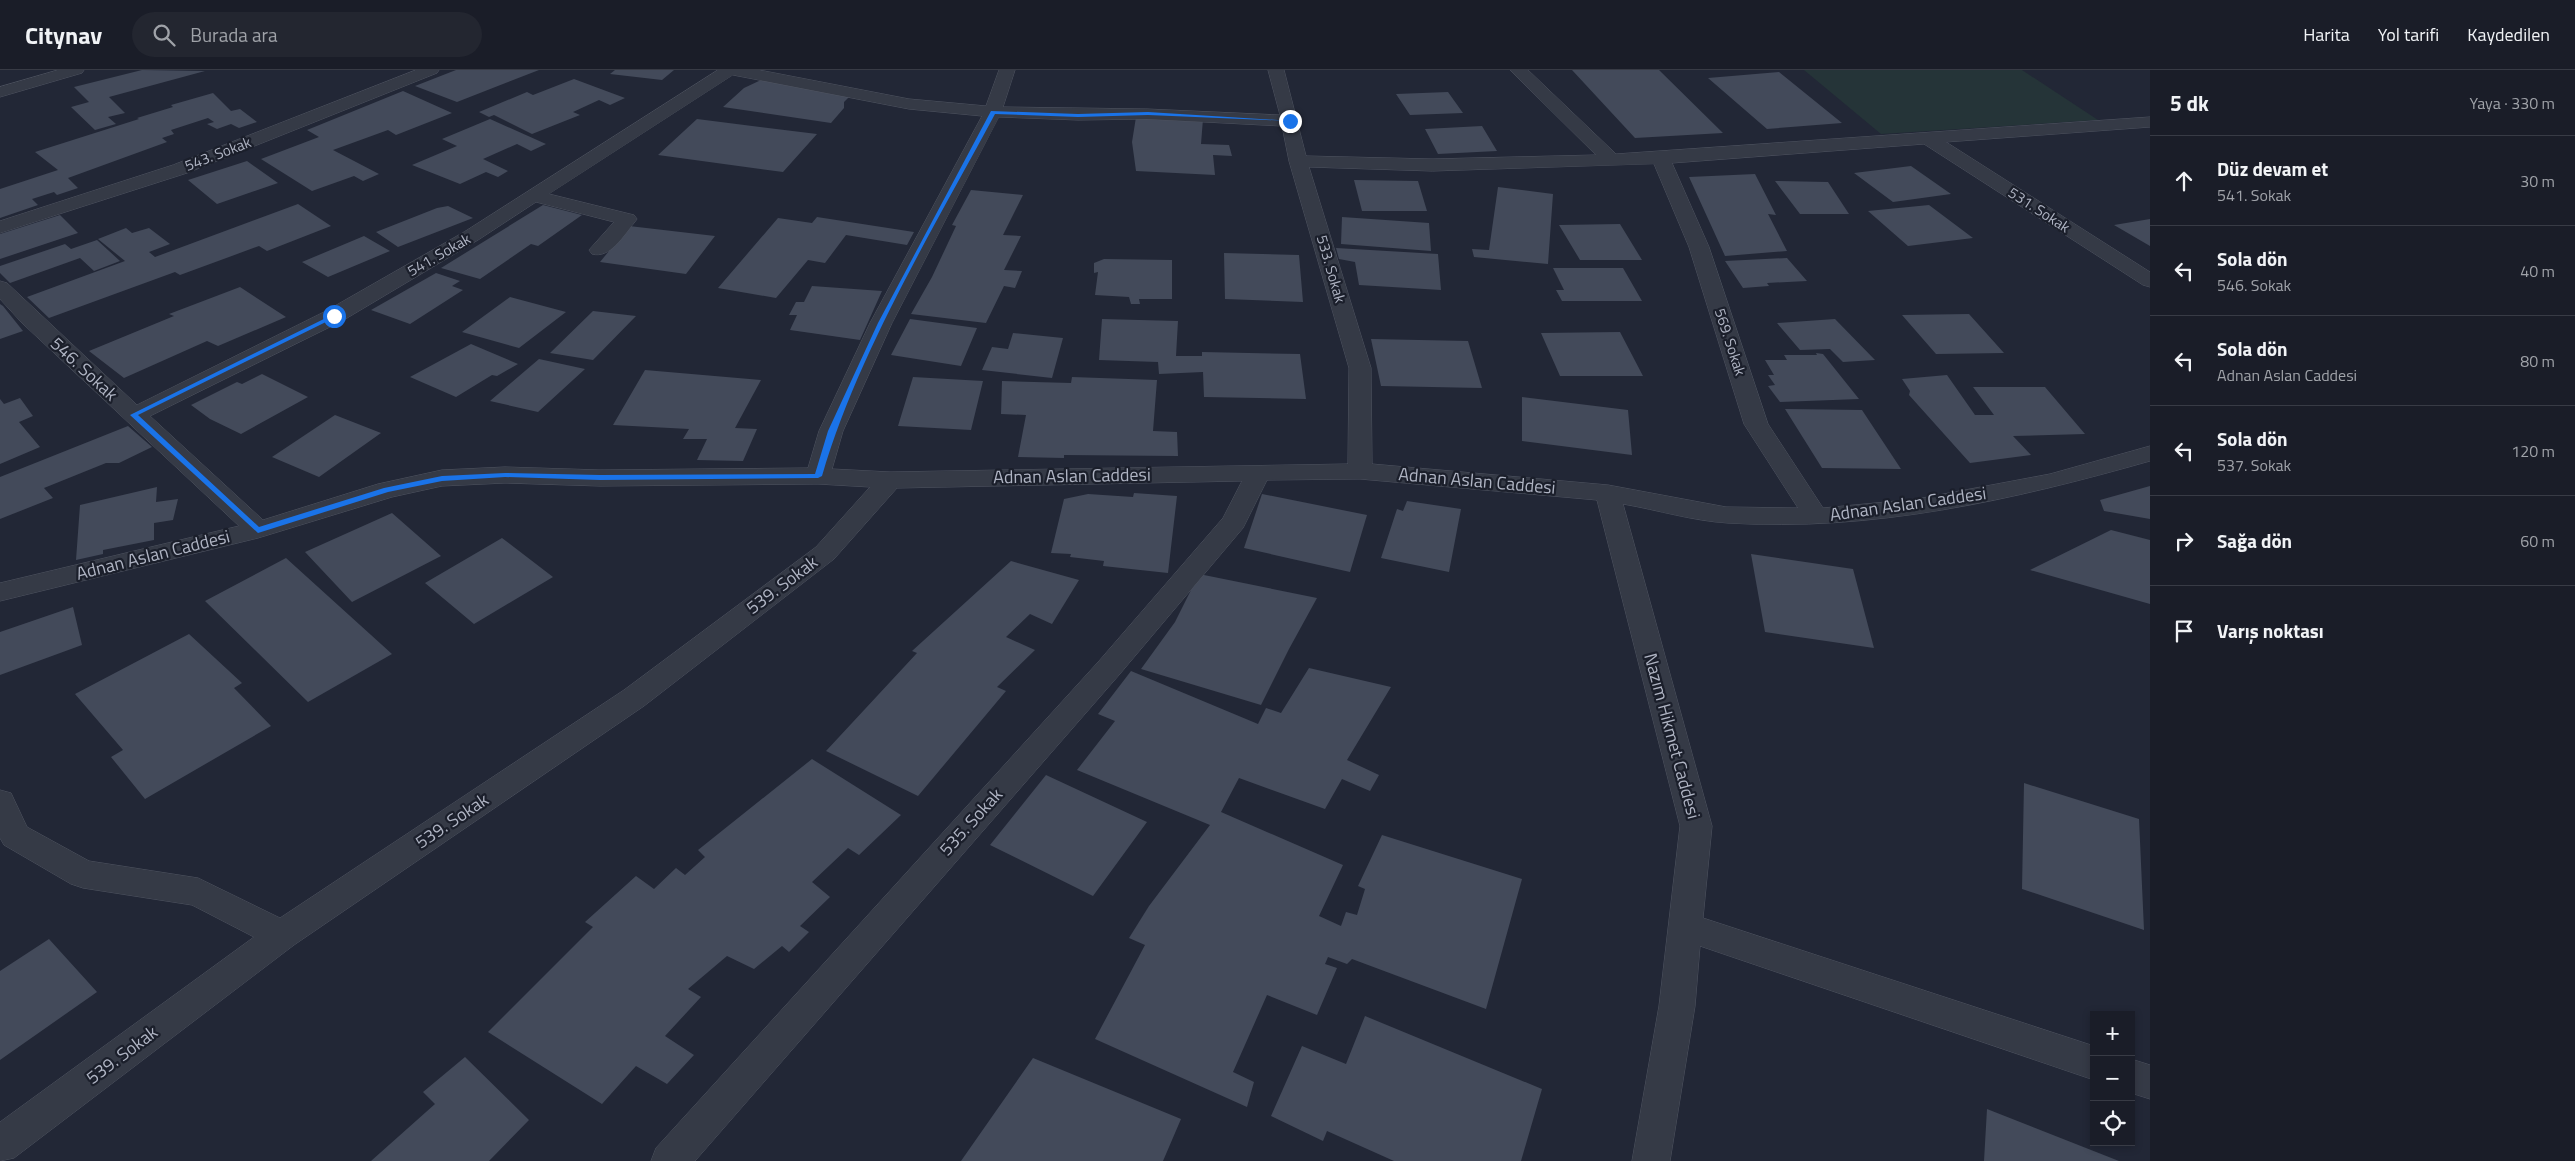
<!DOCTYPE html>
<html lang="tr">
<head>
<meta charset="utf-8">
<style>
	:root { --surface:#1a1d28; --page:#232630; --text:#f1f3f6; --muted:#9fa2a8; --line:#383b45 }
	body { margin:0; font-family:"Titillium Web",sans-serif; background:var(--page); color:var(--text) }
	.controls { position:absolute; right:15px; bottom:15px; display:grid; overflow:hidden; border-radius:0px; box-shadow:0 2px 8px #0003 }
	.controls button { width:45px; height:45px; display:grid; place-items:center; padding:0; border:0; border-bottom:1px solid var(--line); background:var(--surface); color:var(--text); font:25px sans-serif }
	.stop { position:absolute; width:15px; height:15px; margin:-11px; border:4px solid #1a73e8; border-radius:50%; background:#fff }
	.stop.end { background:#1a73e8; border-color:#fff; box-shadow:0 1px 5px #0008 }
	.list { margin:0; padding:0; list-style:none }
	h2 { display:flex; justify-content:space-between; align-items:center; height:65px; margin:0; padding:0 20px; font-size:21px }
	h2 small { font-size:16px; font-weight:400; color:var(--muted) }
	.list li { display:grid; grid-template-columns:32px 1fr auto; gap:15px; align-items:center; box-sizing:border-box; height:90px; padding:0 20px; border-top:1px solid var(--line) }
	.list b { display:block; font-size:19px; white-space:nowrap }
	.list p { margin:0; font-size:16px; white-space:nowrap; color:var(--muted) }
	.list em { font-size:16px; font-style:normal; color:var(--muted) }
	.icon { flex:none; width:28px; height:28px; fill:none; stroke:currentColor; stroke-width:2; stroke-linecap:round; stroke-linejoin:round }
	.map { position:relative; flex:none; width:2150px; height:1091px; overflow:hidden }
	header { display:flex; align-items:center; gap:30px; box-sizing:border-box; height:70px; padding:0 25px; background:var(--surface); border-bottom:1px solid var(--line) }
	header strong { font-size:24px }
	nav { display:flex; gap:28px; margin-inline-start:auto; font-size:18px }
	.search { width:350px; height:45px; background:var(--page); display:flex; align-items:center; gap:12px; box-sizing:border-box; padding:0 18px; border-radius:28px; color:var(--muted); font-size:19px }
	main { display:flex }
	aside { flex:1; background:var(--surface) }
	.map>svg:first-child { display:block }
	.green { fill:#253438 }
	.building { fill:#434a5a }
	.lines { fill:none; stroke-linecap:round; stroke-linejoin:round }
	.minor-casing { stroke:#4f5461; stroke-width:1 }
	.minor { fill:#353a46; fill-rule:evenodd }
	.route { fill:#1a73e8 }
	.labels { text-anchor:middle; stroke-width:4.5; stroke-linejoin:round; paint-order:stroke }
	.far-street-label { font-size:15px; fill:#afb4c3; stroke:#1b1f2b }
	.street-label { font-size:18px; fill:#afb4c3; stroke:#1b1f2b }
</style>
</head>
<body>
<header>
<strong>Citynav</strong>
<div class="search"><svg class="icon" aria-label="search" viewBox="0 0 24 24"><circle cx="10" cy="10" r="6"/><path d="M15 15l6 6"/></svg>Burada ara</div>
<nav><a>Harita</a><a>Yol tarifi</a><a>Kaydedilen</a></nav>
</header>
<main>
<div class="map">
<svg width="2150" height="1091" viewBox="0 0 2150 1091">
	<rect width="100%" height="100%" fill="#222736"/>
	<path class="green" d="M1804 0H2022L2098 50 1881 64Z"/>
	<path class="building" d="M142 0 205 1 109 27 125 43 108 47 116 54 95 60 71 37 89 32 74 17Z
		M456 0H539L457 32 415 16Z
		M615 0H674L662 10 610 4Z
		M1572 0H1659L1723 63 1635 68Z
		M1779 2 1842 53 1767 59 1708 8Z
		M574 9 625 28 610 35 599 30 573 42 580 45 532 64 494 45 489 47 479 42 527 22 533 25Z
		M761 10 849 27 844 32V38L831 53 723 37 744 18Z
		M403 21 452 43 396 65 388 60 333 80 379 104 363 111 354 106 312 121 261 89 319 67 307 60Z
		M1448 22 1463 43 1410 45 1396 24Z
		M213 23 231 41 240 39 257 52 239 58 231 54 217 59 207 54 214 52 208 48 171 60 174 64 162 68 167 72 68 108 78 118 57 125 54 122 32 129 38 135 0 148V119L58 100 35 82 139 49 137 48 173 37 171 35Z
		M1136 47 1203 49 1201 74 1229 75 1232 86 1213 85 1215 105 1136 101 1132 72Z
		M490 49 546 74 531 81 517 74 483 89 508 101 498 107 486 102 460 114 412 95 457 76 442 69Z
		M697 49 817 64 783 102 658 85Z
		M1482 56 1497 81 1438 84 1425 59Z
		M247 91 278 113 217 134 188 110Z
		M1911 96 1951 124 1893 132 1854 103Z
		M1755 104 1776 145 1768 144 1787 181 1725 186 1689 107Z
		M1354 110 1418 111 1427 141H1362Z
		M1775 111 1828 112 1849 144H1800Z
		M1498 117 1553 124 1548 194 1474 187 1472 179 1489 180Z
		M971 120 1023 125 1003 165 1021 166 1004 200 1022 201 1015 218 1004 216 986 253 911 244 932 207 956 156 952 155Z
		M298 134 331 156 267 181 259 176 180 205 175 202 49 248 27 227 125 191 98 169 126 158 132 163 149 158 170 174 149 182 155 187Z
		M543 135 582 145 538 176 531 174 480 209 441 198Z
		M1929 135 1973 168 1908 176 1868 141Z
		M448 136 473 148 398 177 376 162 437 138Z
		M60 145 78 163 0 189V164Z
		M817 147 914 162 907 175 846 165 825 193 808 190 776 228 718 218 778 148 812 153Z
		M1342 147 1429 153 1431 181 1341 174Z
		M2150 149V176L2114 155Z
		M1620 154 1642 190H1580L1559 155Z
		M629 156 715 166 686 204 600 192 609 181H605Z
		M364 166 390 181 328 207 302 192Z
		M97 170 120 191 94 201 80 188 10 213 0 203V196L65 174 71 179Z
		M1336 178 1438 184 1441 220 1359 215 1355 192 1339 189Z
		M1224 183 1299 185 1303 232 1225 229Z
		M1787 188 1807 211 1767 213 1769 216 1743 218 1725 191Z
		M1104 189 1172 190V229H1139L1140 234H1131L1129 227 1095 225 1098 202 1094 203V193Z
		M1553 198H1623L1642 231H1562L1556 220H1564Z
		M436 203 460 211 452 216 463 220 410 254 371 240Z
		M812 216 882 221 860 270 790 260 797 245H789L796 232H804Z
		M240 217 286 247 218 276 207 271 124 308 89 281 174 246 169 244Z
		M510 227 566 242 519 278 462 262Z
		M0 234 3 236 23 261 0 269Z
		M593 241 636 246 593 290 550 283Z
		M1969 244 2004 283 1936 284 1902 245Z
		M910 249 977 258 961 296 891 285Z
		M1102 249 1178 251 1176 286H1202V282L1300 284 1306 329 1204 327 1203 302 1159 304 1158 292 1099 290Z
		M1835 249 1875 290 1843 292 1830 279 1800 280 1777 253Z
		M1620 262 1643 306H1560L1541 263Z
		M1013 263 1063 268 1052 308 982 300 992 277 1008 279Z
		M1371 269 1468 271 1482 318 1381 316Z
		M471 274 518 294 497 306 492 305 456 327 410 307Z
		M1816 283 1823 284 1859 329 1780 332 1768 316 1775 315 1768 305H1774L1765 290H1787L1784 285H1817Z
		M539 289 585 299 538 342 490 331Z
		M645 300 761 310 735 358 757 359 743 391 697 390 707 369H683L689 359 613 355Z
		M262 304 308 327 241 364 210 349 191 335 237 312 242 314Z
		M1947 305 1975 345H1994L1973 317H2045L2085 364 2013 366 2031 385 1970 393 1909 325 1910 321 1902 309Z
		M913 307 983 311 971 360 898 356Z
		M1072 307 1157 310 1153 361 1177 362 1178 386 1064 385V388L1018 387 1026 345 1001 344 1002 311 1071 313Z
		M1522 327 1628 340 1632 385 1522 371Z
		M20 328 33 346 19 352 40 377 0 394V329L4 334Z
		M1785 339 1862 340 1901 399 1822 398Z
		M335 345 381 363 319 407 272 387Z
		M128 356 152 377 119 393H106L44 418 53 428 0 449V407Z
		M2150 416V449L2104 441 2100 430Z
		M157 417 156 432 178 429 173 450 154 453V470L103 480V484L76 490 80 435Z
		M1134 423 1177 426 1168 503 1103 496 1104 491 1070 487 1071 484 1051 483 1064 429 1088 424 1133 427Z
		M1262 424 1367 445 1350 502 1244 478Z
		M1407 431 1461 439 1449 502 1381 488 1397 439 1403 441Z
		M392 443 441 486 352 532 305 482Z
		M2111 460 2150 470V534L2030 500Z
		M502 468 553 507 474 554 425 513Z
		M1751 484 1853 499 1874 578 1765 562Z
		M286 488 392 584 308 632 205 531Z
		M1011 491 1079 510 1052 554 1030 544 1006 567 1035 580 997 617 1006 621 918 726 826 681 917 583 912 581Z
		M1199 504 1317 528 1289 579 1261 635 1141 599 1175 552Z
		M73 537 82 575 0 605V562Z
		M189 564 242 613 234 618 271 656 145 729 111 687 123 680 75 624Z
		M1309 598 1391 617 1347 690 1379 705 1370 721 1342 709 1325 739 1239 708 1221 742 1343 795 1319 846 1341 856 1346 842 1357 845 1365 819 1358 816 1382 765 1522 809 1486 939 1352 889 1347 894 1328 887 1325 894 1337 898 1317 945 1267 925 1233 1002 1254 1012 1247 1037 1095 969 1145 875 1129 868 1149 836 1210 755 1077 700 1115 651 1098 644 1131 601 1258 654 1266 638 1281 643Z
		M812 689 901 745 859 785 848 778 812 812 830 827 800 856 809 862 789 882 782 876 754 899 727 886 688 919 701 927 665 966 694 985 667 1014 636 996 602 1034 488 962 593 857 585 852 636 806 654 819 676 798 685 805 705 787 698 780Z
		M1046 705 1147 752 1093 826 990 775Z
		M2024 713 2139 749 2144 860 2022 819Z
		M49 869 97 922 0 990V901Z
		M1365 946 1542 1019 1521 1091H1394L1327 1061 1323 1071 1271 1046 1302 976 1346 994Z
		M465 987 529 1050 489 1091H371L435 1034 423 1022Z
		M1033 988 1181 1049 1163 1091H961Z
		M1987 1039 2119 1091H1984Z"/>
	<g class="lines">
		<defs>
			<path id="minor" d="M58 0H84L82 3 0 27V17Z
				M416 0H439L437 3 187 103 0 163V151L173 95Z
				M718 0H759L909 29 986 36 999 0H1015L1003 37 1147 39 1280 45 1268 0H1284L1306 86 1432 89 1596 85 1510 0H1528L1616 84 2150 47V57L1946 72 2150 202V217L2143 215 1924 74 1672 93 1709 177 1768 354 1823 438 1917 429 2050 404 2150 376V391C2013 430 1872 462 1728 453 1693 451 1658 440 1623 434L1712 756 1703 848 2094 976V1010L1700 876 1695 936 1670 1091H1632L1659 936 1680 756 1597 430 1360 409 1267 410 1243 458 1119 605 695 1091H651L656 1078 1099 591 1223 448 1242 411 897 418 834 489 644 636 294 875 14 1088 0 1091V1052L254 867 192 835 83 818 71 814 4 775 0 768V720L11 723 27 757 89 791 198 808 280 848 624 620 816 477 870 417 818 414 600 416 505 413 442 416 392 427 258 468 0 531V513L239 456 22 253 0 229V211L7 213 137 335 326 241 464 162ZM733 5 909 39 982 46 870 253 819 361 808 398 600 400 505 397 442 400 378 414 263 450 150 346 342 251 478 170 536 132 614 152 589 180 592 184C610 189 623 166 634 153L637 149 634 145 549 124ZM999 47 1078 50 1147 49 1282 56 1289 91 1349 298 1348 394 890 402 832 399 843 361 892 253ZM1654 94 1689 177 1744 354 1798 438 1726 437 1608 415 1372 394 1371 298 1309 97 1432 101Z
				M2131 989 2150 995V1029L2131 1023Z"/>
		</defs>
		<use href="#minor" class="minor-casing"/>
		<use href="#minor" class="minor"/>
	</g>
	<path class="route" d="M991 41 1078 44 1148 42 1293 51 1148 45 1078 47 995 44C934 158 858 282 822 406L818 408 600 410 505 407 442 411 388 422 258 463 130 345 334 244 336 247 138 345 259 457 384 418 442 406 505 403 600 405 815 404 828 361 878 253Z"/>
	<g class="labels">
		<g class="far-street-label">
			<text transform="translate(218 84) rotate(-21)" y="5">543. Sokak</text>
			<text transform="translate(2039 140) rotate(33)" y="5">531. Sokak</text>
			<text transform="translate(439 185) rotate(-30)" y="5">541. Sokak</text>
			<text transform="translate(1331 199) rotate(74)" y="5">533. Sokak</text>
			<text transform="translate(1730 272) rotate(72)" y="5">569. Sokak</text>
		</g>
		<g class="street-label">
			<text transform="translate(84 299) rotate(43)" y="6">546. Sokak</text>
			<text transform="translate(1072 406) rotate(-1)" y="6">Adnan Aslan Caddesi</text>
			<text transform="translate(1477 411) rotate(5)" y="6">Adnan Aslan Caddesi</text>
			<text transform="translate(1908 434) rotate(-8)" y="6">Adnan Aslan Caddesi</text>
			<text transform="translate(153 485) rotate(-14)" y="6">Adnan Aslan Caddesi</text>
			<text transform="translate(782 515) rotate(-37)" y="6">539. Sokak</text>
			<text transform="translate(1672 666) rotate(75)" y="6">Nazım Hikmet Caddesi</text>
			<text transform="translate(452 751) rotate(-34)" y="6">539. Sokak</text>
			<text transform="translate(971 752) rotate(-48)" y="6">535. Sokak</text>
			<text transform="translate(122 985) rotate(-37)" y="6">539. Sokak</text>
		</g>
	</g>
</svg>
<div class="controls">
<button>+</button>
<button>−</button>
<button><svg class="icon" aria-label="locate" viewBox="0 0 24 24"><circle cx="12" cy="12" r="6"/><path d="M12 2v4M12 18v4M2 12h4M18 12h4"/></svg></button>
</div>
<div class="stop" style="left:334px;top:246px"></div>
<div class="stop end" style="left:1290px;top:51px"></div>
</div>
<aside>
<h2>5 dk<small>Yaya · 330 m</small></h2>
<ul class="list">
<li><svg class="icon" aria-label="ahead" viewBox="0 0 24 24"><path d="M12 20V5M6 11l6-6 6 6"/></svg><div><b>Düz devam et</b><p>541. Sokak</p></div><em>30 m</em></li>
<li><svg class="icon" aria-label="left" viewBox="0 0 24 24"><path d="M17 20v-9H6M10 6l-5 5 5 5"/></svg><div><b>Sola dön</b><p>546. Sokak</p></div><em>40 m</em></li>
<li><svg class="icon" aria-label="left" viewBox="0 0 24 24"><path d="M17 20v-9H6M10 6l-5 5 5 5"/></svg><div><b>Sola dön</b><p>Adnan Aslan Caddesi</p></div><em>80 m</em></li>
<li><svg class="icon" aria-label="left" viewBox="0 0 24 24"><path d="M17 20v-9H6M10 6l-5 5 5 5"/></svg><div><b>Sola dön</b><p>537. Sokak</p></div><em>120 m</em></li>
<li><svg class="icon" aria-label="right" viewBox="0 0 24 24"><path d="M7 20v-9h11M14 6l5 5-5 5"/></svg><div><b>Sağa dön</b></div><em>60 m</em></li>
<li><svg class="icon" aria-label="arrive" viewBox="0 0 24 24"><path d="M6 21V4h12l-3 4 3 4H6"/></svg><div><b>Varış noktası</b></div></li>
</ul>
</aside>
</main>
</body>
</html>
